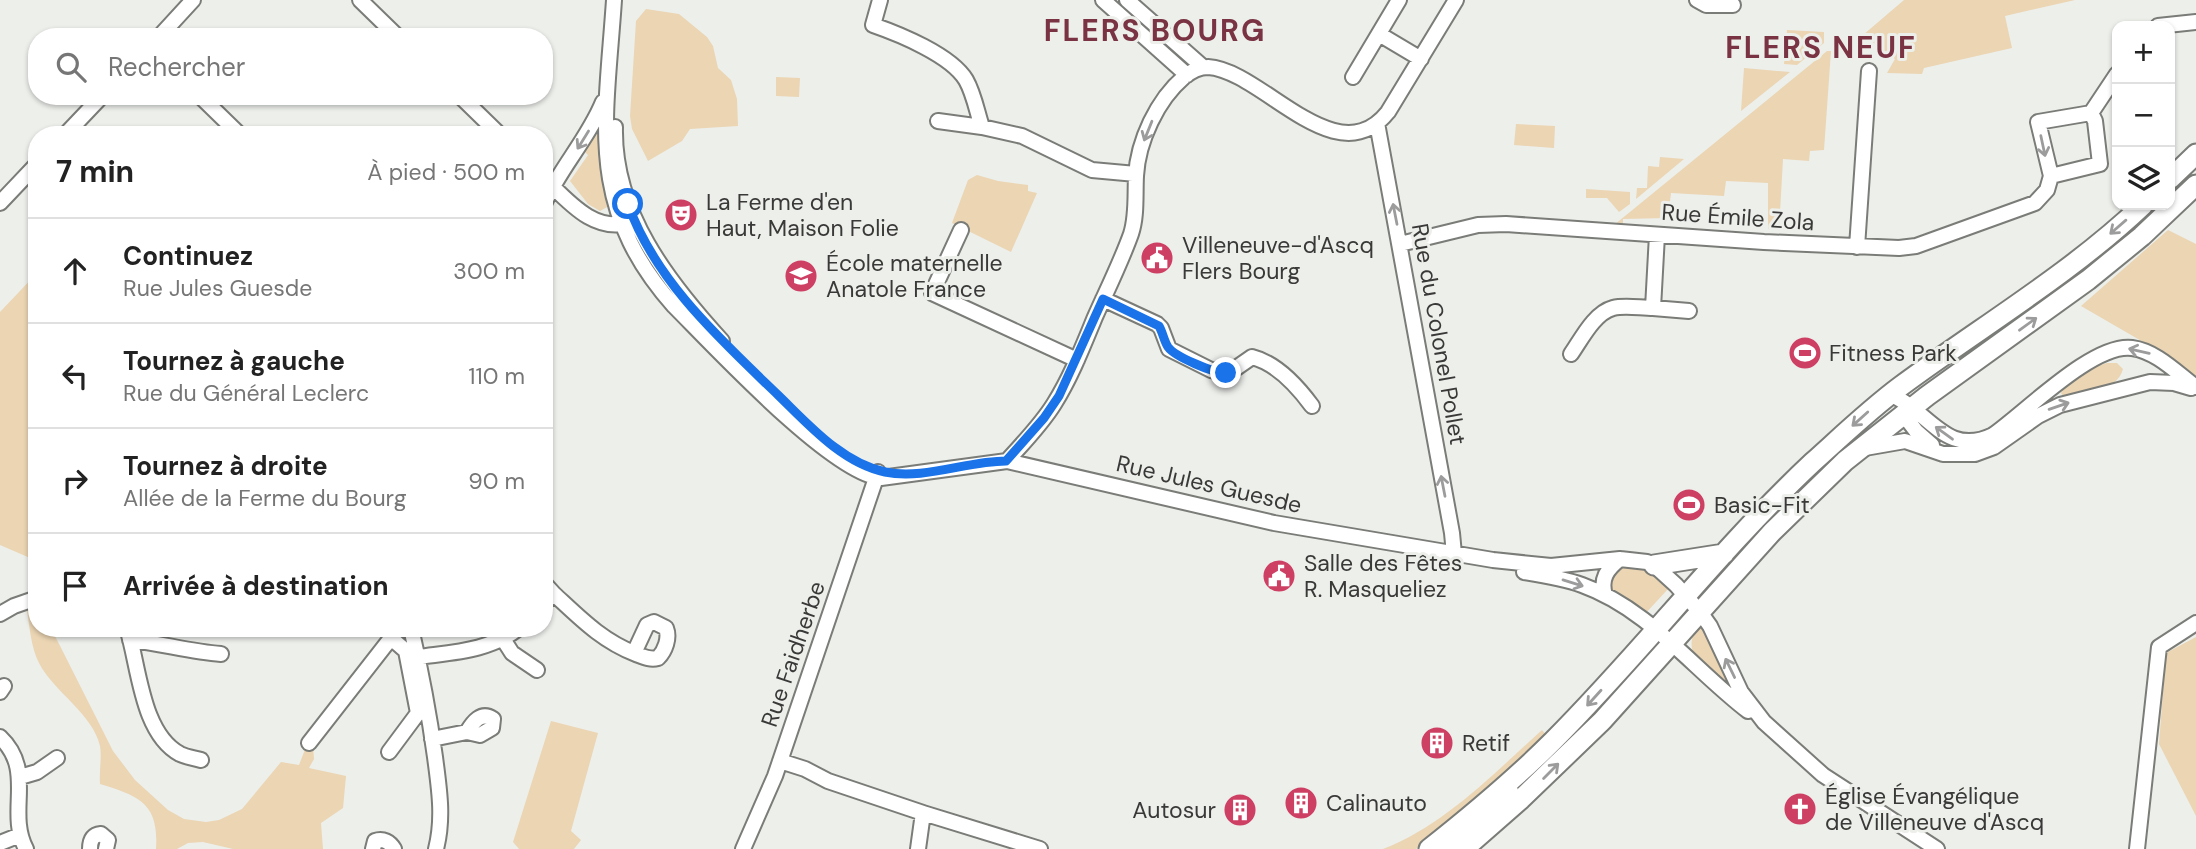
<!DOCTYPE html>
<html lang="fr">
<head>
<meta charset="utf-8">
<style>
	:root { --surface:#fff; --page:#f6f6f6; --text:#222; --muted:#767676; --line:#e0e0e0 }
	body { margin:0; font-family:"DM Sans",sans-serif; background:var(--page); color:var(--text) }
	.controls { position:absolute; right:21px; top:21px; display:grid; overflow:hidden; border-radius:14px; box-shadow:0 2px 5px #0004 }
	.controls button { width:63px; height:63px; display:grid; place-items:center; padding:0; border:0; border-bottom:2px solid var(--line); background:var(--surface); color:var(--text); font:35px sans-serif }
	.stop { position:absolute; width:21px; height:21px; margin:-16px; border:5px solid #1a73e8; border-radius:50%; background:#fff }
	.stop.end { background:#1a73e8; border-color:#fff; box-shadow:0 2px 7px #0008 }
	.list { margin:0; padding:0; list-style:none }
	h2 { display:flex; justify-content:space-between; align-items:center; height:91px; margin:0; padding:0 28px; font-size:30px }
	h2 small { font-size:23px; font-weight:400; color:var(--muted) }
	.list li { display:grid; grid-template-columns:46px 1fr auto; gap:21px; align-items:center; box-sizing:border-box; height:105px; padding:0 28px; border-top:2px solid var(--line) }
	.list b { display:block; font-size:26px; white-space:nowrap }
	.list p { margin:0; font-size:23px; white-space:nowrap; color:var(--muted) }
	.list em { font-size:23px; font-style:normal; color:var(--muted) }
	.icon { flex:none; width:38px; height:38px; fill:none; stroke:currentColor; stroke-width:2; stroke-linecap:round; stroke-linejoin:round }
	.map { position:relative; flex:none; width:2196px; height:849px; overflow:hidden }
	.search { position:absolute; background:var(--surface); box-shadow:0 2px 5px #0004; left:28px; top:28px; width:525px; height:77px; display:flex; align-items:center; gap:18px; box-sizing:border-box; padding:0 24px; border-radius:28px; color:var(--muted); font-size:26px }
	.panel { position:absolute; background:var(--surface); box-shadow:0 2px 5px #0004; left:28px; top:126px; width:525px; height:511px; border-radius:28px }
	.map>svg:first-child { display:block }
	.green { fill:#ebd5b3 }
	.lines { fill:none; stroke-linecap:round; stroke-linejoin:round }
	.minor-casing { stroke:#7a7c78; stroke-width:18 }
	.major-casing { stroke:#7a7c78; stroke-width:23 }
	.minor { stroke:#fff; stroke-width:14 }
	.major { stroke:#fff; stroke-width:19 }
	.oneway { stroke:#9c9c9c }
	.route { stroke:#1a73e8; stroke-width:9 }
	.labels { text-anchor:middle; stroke-width:6; stroke-linejoin:round; paint-order:stroke }
	.poi-label { font-size:23px; fill:#393938; stroke:#edefeb; text-anchor:start }
	.street-label { font-size:23px; fill:#393938; stroke:#edefeb }
	.district-label { font-size:30px; font-weight:bold; letter-spacing:2px; fill:#7a3342; stroke:#edefeb }
</style>
</head>
<body>
<div class="map">
<svg width="2196" height="849" viewBox="0 0 2196 849">
	<rect width="100%" height="100%" fill="#edefeb"/>
	<path class="green" d="M1904 0H2075L2005 16 2012 48 1924 68 1922 74 1887 73 1895 59 1863 35Z
		M646 9 679 14 707 37 713 46 718 68 731 80 737 99 738 126 690 129 682 141 648 161 632 129 630 116 636 21Z
		M1787 30 1824 32V43L1797 65 1784 64Z
		M1827 51H1831L1824 150 1810 151 1809 161 1783 159 1779 230 1768 229V183L1726 181 1724 196 1671 193 1668 218 1623 219V226L1614 225Z
		M1744 68 1790 72 1741 111Z
		M776 77 800 78 799 97 776 96Z
		M1516 124 1555 126 1554 148 1514 145Z
		M597 128 599 129 601 171 609 206 600 211 588 204 570 181 588 155 583 150Z
		M1660 157 1684 159 1636 199 1637 188H1647L1648 166 1659 167Z
		M977 175 998 181 1028 185V191L1037 193 1011 252 952 223 968 180Z
		M1586 189 1630 192V204L1619 212 1607 198H1586Z
		M2168 230 2196 244V377L2157 350 2081 306Z
		M37 273V561L0 545V312Z
		M2107 363H2117L2123 369C2117 392 2084 393 2064 398L2061 393 2063 389 2091 368Z
		M1630 565 1649 569 1668 589 1645 614 1612 592C1605 582 1612 575 1618 566Z
		M37 609V628H51L113 751 135 780 168 810 184 819 206 822 219 820 242 809 281 762 299 765 306 747 313 746 314 759 309 768 346 776 343 808 321 823 323 849H233L203 842 188 843 177 849H156C159 803 139 796 100 784 99 771 102 758 100 746 93 714 53 691 39 663 31 647 30 629 27 611Z
		M1699 626H1703L1729 683 1726 685C1706 667 1678 653 1699 626Z
		M2196 637V816L2159 744 2166 653Z
		M551 721 598 733 571 831 581 840 574 849H519L513 842Z
		M1542 730 1546 735 1484 794 1416 849H1383C1445 825 1493 774 1542 730Z"/>
	<g class="lines">
		<defs>
			<path id="minor" d="M360 0 398 37
				M614 0C606 121 585 206 674 306 712 344 832 474 881 478L1007 461 1274 523 1493 560 1551 566 1620 559 1647 562 1654 565 1676 585 1700 612 1710 626 1741 692 1764 722 1823 775 1937 849
				M880 0 873 25C899 34 951 55 966 80 974 94 977 112 982 127
				M1103 0 1187 75
				M1127 0 1203 67
				M1697 0 1706 5H1733
				M2158 26 2196 22
				M1379 34 1421 59
				M159 37 193 0
				M1353 77 1399 0
				M200 96 240 135
				M460 96 500 135
				M938 121 982 127 1022 136 1092 170 1136 174
				M1377 123 1452 533 1454 554
				M615 127C613 212 668 282 722 341
				M65 135 102 96
				M2051 176 2100 164 2095 121 2091 113
				M544 178C568 201 594 234 631 222
				M0 203 37 164
				M544 204C560 168 588 139 603 102
				M961 230 932 293 1077 360
				M1400 244 1478 225 1506 224 1764 242 1899 248 1916 246 2035 203 2047 190 2051 176 2038 122 2091 113 2117 74
				M1857 247 1869 71
				M1103 299 1157 324 1161 328 1169 349 1211 370 1229 373 1252 357C1276 363 1298 387 1312 406
				M1653 308 1689 311
				M1571 354C1581 340 1594 313 1613 308 1625 305 1640 308 1653 308L1657 235
				M1890 394C1929 411 1946 458 1993 435 2026 412 2093 343 2132 348 2156 351 2177 373 2196 387
				M1903 414 1916 431 1932 445
				M1865 448 1905 441 1943 454H1975L1994 447 2038 416 2060 405 2150 382 2174 383 2191 388
				M1007 461C1023 443 1041 425 1054 404 1071 377 1083 346 1095 317 1107 290 1121 262 1131 234 1137 216 1135 195 1136 176 1138 141 1157 100 1184 77 1190 72 1199 67 1208 67 1262 70 1336 177 1388 112L1456 0
				M1524 572C1543 575 1563 578 1582 585 1649 609 1693 669 1748 711
				M544 583 554 594
				M1605 595C1600 579 1607 569 1620 559
				M544 603 554 594C580 618 602 641 636 654 644 657 650 660 658 658 665 651 670 638 666 628L654 622 647 625 634 653
				M0 614 14 606 37 598
				M127 628C139 665 141 733 180 754 186 757 194 758 201 760
				M387 628 391 638 406 651 418 713 389 752
				M411 628C421 671 429 713 435 757 439 788 444 818 436 849
				M496 628 512 653 537 670
				M130 640C161 643 190 652 221 654
				M419 657C455 652 489 651 519 628
				M0 692 4 686
				M0 737C36 771 6 811 26 849
				M432 739 467 732 480 735 492 728 493 719C481 711 473 722 467 732
				M309 743 391 638
				M780 761 805 769 828 781 923 813 918 849
				M20 777 37 772 57 758
				M923 813 1040 849
				M0 843 20 835
				M90 849C90 841 92 835 101 834L108 840 106 849
				M373 849 375 841C383 838 390 842 394 849
				M743 849 775 776 878 472
				M1448 849 1493 811 1511 791
				M2137 849 2159 647 2196 623"/>
			<path id="major" d="M2170 179 2196 154
				M1654 565 1724 554
				M1429 849C1472 815 1514 780 1553 741 1643 651 1720 549 1813 462 1842 436 1870 409 1901 386 1982 326 2069 275 2143 205
				M1464 849 1521 799 1602 721 1772 532 1845 461 1927 396 2088 280 2142 236 2196 185"/>
		</defs>
		<use href="#minor" class="minor-casing"/>
		<use href="#major" class="major-casing"/>
		<use href="#minor" class="minor"/>
		<use href="#major" class="major"/>
	</g>
	<defs><path id="oneway-shaft" d="M-6 0H5M1.5-3L5.5 0L1.5 3" fill="none" stroke-width="1.6" stroke-linecap="round" stroke-linejoin="round" transform="scale(1.75)"/></defs>
	<g class="oneway">
		<use href="#oneway-shaft" transform="translate(1148 131) rotate(112)"/>
		<use href="#oneway-shaft" transform="translate(583 140) rotate(122)"/>
		<use href="#oneway-shaft" transform="translate(2043 146) rotate(78)"/>
		<use href="#oneway-shaft" transform="translate(1395 214) rotate(-101)"/>
		<use href="#oneway-shaft" transform="translate(2118 227) rotate(139)"/>
		<use href="#oneway-shaft" transform="translate(2028 324) rotate(-36)"/>
		<use href="#oneway-shaft" transform="translate(2139 351) rotate(-167)"/>
		<use href="#oneway-shaft" transform="translate(2059 406) rotate(-19)"/>
		<use href="#oneway-shaft" transform="translate(1860 419) rotate(138)"/>
		<use href="#oneway-shaft" transform="translate(1944 433) rotate(-144)"/>
		<use href="#oneway-shaft" transform="translate(1443 486) rotate(-101)"/>
		<use href="#oneway-shaft" transform="translate(1573 583) rotate(17)"/>
		<use href="#oneway-shaft" transform="translate(1730 668) rotate(-116)"/>
		<use href="#oneway-shaft" transform="translate(1594 698) rotate(132)"/>
		<use href="#oneway-shaft" transform="translate(1551 771) rotate(-45)"/>
	</g>
	<g class="lines">
		<path class="route" d="M628 204C655 281 721 340 778 395 808 424 842 463 885 472 924 480 967 461 1006 461L1044 418 1059 396 1103 299 1159 326C1163 333 1164 341 1168 347 1175 357 1214 373 1226 373"/>
	</g>
	<defs>
		<symbol id="theatre-disc" viewBox="-11 -11 22 22"><circle r="9.5" fill="#ce3f64" stroke="#edefeb"/><path d="M-5-5.5Q0-4 5-5.5V0Q5 5 0 6Q-5 5-5 0ZM-3.3-2.5H-1v1.5H-3.3ZM1-2.5H3.3v1.5H1ZM-2.8 1Q0 5.5 2.8 1Z" fill="#fff"/></symbol>
		<symbol id="civic-disc" viewBox="-11 -11 22 22"><circle r="9.5" fill="#ce3f64" stroke="#edefeb"/><path d="M-.6-6.5H3V-4.5H.6V-3L4-1V1h2V6H-6V1h2V-1L-.6-3ZM-1.2 2.5V6h2.4V2.5Z" fill="#fff"/></symbol>
		<symbol id="school-disc" viewBox="-11 -11 22 22"><circle r="9.5" fill="#ce3f64" stroke="#edefeb"/><path d="M0-5L7-2L0 1L-7-2ZM-4 1L0 2.5L4 1V4Q0 6-4 4Z" fill="#fff"/></symbol>
		<symbol id="stadium-disc" viewBox="-11 -11 22 22"><circle r="9.5" fill="#ce3f64" stroke="#edefeb"/><path d="M0-5a6.5 5 0 1 0 0 10a6.5 5 0 1 0 0-10ZM-3.5-1.8h7v3.6h-7Z" fill="#fff"/></symbol>
		<symbol id="building-disc" viewBox="-11 -11 22 22"><circle r="9.5" fill="#ce3f64" stroke="#edefeb"/><path d="M-4-6H4V6H1V3H-1V6H-4ZM-2.5-4.3h1.7v1.8h-1.7ZM.8-4.3h1.7v1.8H.8ZM-2.5-1h1.7V.8h-1.7ZM.8-1h1.7V.8H.8Z" fill="#fff"/></symbol>
		<symbol id="church-disc" viewBox="-11 -11 22 22"><circle r="9.5" fill="#ce3f64" stroke="#edefeb"/><path d="M-1.2-6h2.4v3.5h3.3v2.4h-3.3V6h-2.4V-.1h-3.3v-2.4h3.3Z" fill="#fff"/></symbol>
	</defs>
	<g fill-rule="evenodd">
		<use href="#theatre-disc" x="662" y="196" width="38" height="38"/>
		<use href="#civic-disc" x="1138" y="239" width="38" height="38"/>
		<use href="#school-disc" x="782" y="257" width="38" height="38"/>
		<use href="#stadium-disc" x="1786" y="334" width="38" height="38"/>
		<use href="#stadium-disc" x="1670" y="486" width="38" height="38"/>
		<use href="#civic-disc" x="1260" y="557" width="38" height="38"/>
		<use href="#building-disc" x="1418" y="724" width="38" height="38"/>
		<use href="#building-disc" x="1282" y="784" width="38" height="38"/>
		<use href="#church-disc" x="1781" y="790" width="38" height="38"/>
		<use href="#building-disc" x="1221" y="791" width="38" height="38"/>
	</g>
	<g class="labels">
		<g class="poi-label">
			<text x="706" y="210">La Ferme d'en<tspan x="706" dy="26">Haut, Maison Folie</tspan></text>
			<text x="1182" y="253">Villeneuve-d'Ascq<tspan x="1182" dy="26">Flers Bourg</tspan></text>
			<text x="826" y="271">École maternelle<tspan x="826" dy="26">Anatole France</tspan></text>
			<text x="1829" y="361">Fitness Park</text>
			<text x="1714" y="513">Basic-Fit</text>
			<text x="1304" y="571">Salle des Fêtes<tspan x="1304" dy="26">R. Masqueliez</tspan></text>
			<text x="1462" y="751">Retif</text>
			<text x="1825" y="804">Église Évangélique<tspan x="1825" dy="26">de Villeneuve d'Ascq</tspan></text>
			<text x="1326" y="811">Calinauto</text>
			<text x="1216" y="818" text-anchor="end">Autosur</text>
		</g>
		<g class="street-label">
			<text transform="translate(1738 217) rotate(4)" y="8">Rue Émile Zola</text>
			<text transform="translate(1439 334) rotate(80)" y="8">Rue du Colonel Pollet</text>
			<text transform="translate(1209 484) rotate(13)" y="8">Rue Jules Guesde</text>
			<text transform="translate(793 654) rotate(-71)" y="8">Rue Faidherbe</text>
		</g>
		<g class="district-label">
			<text x="1155" y="41">FLERS BOURG</text>
			<text x="1821" y="58">FLERS NEUF</text>
		</g>
	</g>
</svg>
<div class="controls">
<button>+</button>
<button>−</button>
<button><svg class="icon" aria-label="layers" viewBox="0 0 24 24"><path d="M12 4l9 5-9 5-9-5zM3 14l9 5 9-5"/></svg></button>
</div>
<div class="stop" style="left:628px;top:204px"></div>
<div class="stop end" style="left:1226px;top:373px"></div>
<div class="search"><svg class="icon" aria-label="search" viewBox="0 0 24 24"><circle cx="10" cy="10" r="6"/><path d="M15 15l6 6"/></svg>Rechercher</div>
<section class="panel">
<h2>7 min<small>À pied · 500 m</small></h2>
<ul class="list">
<li><svg class="icon" aria-label="ahead" viewBox="0 0 24 24"><path d="M12 20V5M6 11l6-6 6 6"/></svg><div><b>Continuez</b><p>Rue Jules Guesde</p></div><em>300 m</em></li>
<li><svg class="icon" aria-label="left" viewBox="0 0 24 24"><path d="M17 20v-9H6M10 6l-5 5 5 5"/></svg><div><b>Tournez à gauche</b><p>Rue du Général Leclerc</p></div><em>110 m</em></li>
<li><svg class="icon" aria-label="right" viewBox="0 0 24 24"><path d="M7 20v-9h11M14 6l5 5-5 5"/></svg><div><b>Tournez à droite</b><p>Allée de la Ferme du Bourg</p></div><em>90 m</em></li>
<li><svg class="icon" aria-label="arrive" viewBox="0 0 24 24"><path d="M6 21V4h12l-3 4 3 4H6"/></svg><div><b>Arrivée à destination</b></div></li>
</ul>
</section>
</div>
</body>
</html>
